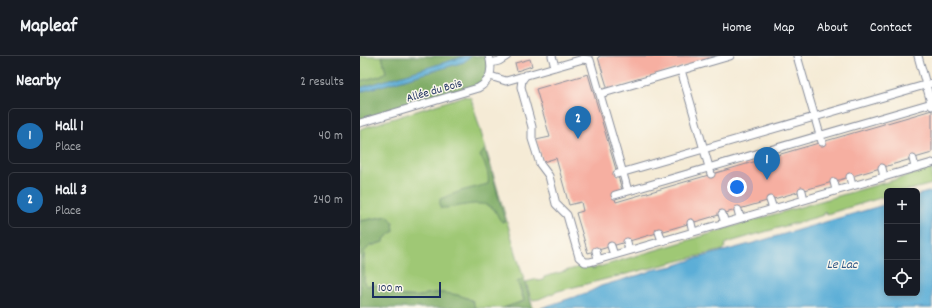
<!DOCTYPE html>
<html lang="en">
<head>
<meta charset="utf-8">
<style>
	:root { --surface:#171b24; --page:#20242c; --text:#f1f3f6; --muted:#9ea1a6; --line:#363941; --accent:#1f6fb2 }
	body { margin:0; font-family:Dekko,sans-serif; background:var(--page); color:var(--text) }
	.controls { position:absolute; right:12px; bottom:12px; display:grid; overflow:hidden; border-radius:6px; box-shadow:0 2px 6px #0003 }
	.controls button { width:36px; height:36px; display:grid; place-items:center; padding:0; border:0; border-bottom:1px solid var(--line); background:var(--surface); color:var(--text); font:20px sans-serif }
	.scale { position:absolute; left:12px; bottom:10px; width:69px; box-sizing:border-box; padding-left:4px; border:2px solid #1b2f5e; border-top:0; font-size:11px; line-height:14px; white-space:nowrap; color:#1b2f5e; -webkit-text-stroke:3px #fbf7ec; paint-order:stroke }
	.you { position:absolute; left:377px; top:131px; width:14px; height:14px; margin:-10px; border:3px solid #fff; border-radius:50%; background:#1a73e8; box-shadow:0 0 0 6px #1a73e833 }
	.badge { display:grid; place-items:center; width:26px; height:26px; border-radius:50%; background:var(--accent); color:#fff; font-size:13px; font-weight:700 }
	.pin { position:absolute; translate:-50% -33px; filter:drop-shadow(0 1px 2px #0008) }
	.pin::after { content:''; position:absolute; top:21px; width:14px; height:12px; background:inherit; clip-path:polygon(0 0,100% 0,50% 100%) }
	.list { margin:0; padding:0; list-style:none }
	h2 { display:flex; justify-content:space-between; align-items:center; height:52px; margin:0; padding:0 16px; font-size:17px }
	h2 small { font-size:13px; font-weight:400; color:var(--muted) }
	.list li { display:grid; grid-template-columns:26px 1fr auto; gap:12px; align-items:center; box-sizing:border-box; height:56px; margin:0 8px 8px; padding:0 8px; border:1px solid var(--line); border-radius:6px }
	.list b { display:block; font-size:15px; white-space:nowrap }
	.list p { margin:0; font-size:13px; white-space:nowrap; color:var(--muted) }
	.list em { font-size:13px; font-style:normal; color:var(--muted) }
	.icon { flex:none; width:22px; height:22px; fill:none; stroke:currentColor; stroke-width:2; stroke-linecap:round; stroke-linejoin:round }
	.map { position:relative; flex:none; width:572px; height:252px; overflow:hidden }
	header { display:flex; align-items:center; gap:24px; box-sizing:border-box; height:56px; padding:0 20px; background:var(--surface); border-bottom:1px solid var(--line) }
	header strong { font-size:19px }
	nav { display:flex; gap:22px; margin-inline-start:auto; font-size:14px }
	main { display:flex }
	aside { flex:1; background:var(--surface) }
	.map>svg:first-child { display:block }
	.green { fill:#9fc874; stroke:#5d7c69 }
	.forest { fill:#7fac66; stroke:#4d6e62 }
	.water { fill:#5caed7; stroke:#3c6e9a }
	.building { fill:#f6afa1 }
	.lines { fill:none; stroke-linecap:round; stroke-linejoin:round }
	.minor-casing { stroke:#888d9a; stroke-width:9 }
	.minor { stroke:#fff; stroke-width:7 }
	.labels { text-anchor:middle; stroke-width:3; stroke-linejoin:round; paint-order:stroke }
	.street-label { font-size:12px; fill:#1b2f5e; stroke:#fbf7ec }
	.water-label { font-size:13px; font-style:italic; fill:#325b88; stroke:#fbf7ec }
</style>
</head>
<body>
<header>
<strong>Mapleaf</strong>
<nav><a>Home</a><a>Map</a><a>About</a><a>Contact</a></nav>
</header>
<main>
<aside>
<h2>Nearby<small>2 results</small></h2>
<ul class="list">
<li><span class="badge">1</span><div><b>Hall 1</b><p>Place</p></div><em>40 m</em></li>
<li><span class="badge">2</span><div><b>Hall 3</b><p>Place</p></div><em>240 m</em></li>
</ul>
</aside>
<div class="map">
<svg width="572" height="252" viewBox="0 0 572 252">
	<rect width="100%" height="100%" fill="#fbf7ec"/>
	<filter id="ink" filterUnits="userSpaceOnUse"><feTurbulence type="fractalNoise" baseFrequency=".025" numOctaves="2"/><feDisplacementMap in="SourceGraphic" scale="8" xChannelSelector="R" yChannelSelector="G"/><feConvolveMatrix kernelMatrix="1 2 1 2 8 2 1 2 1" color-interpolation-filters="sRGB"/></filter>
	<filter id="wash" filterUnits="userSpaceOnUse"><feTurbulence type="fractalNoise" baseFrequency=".012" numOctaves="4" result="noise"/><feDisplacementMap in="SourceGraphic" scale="16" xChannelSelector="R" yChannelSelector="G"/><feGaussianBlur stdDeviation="0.9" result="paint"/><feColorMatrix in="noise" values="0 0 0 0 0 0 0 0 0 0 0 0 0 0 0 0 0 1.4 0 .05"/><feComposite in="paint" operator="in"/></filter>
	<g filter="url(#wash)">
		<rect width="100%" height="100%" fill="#f5ebd6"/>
		<path class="green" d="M0 0H22L26 16 20 20 0 25Z
			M104 40 111 42 164 224H161L158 227 164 245 143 252H115L113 245C101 238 81 235 67 238 65 238 64 240 61 240 56 241 48 240 43 240 27 238 27 226 8 230L4 227V196L10 190 23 186 24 182 34 175 28 160 0 165V73Z
			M572 113V128L546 135H527V140L467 158 466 156H464V159L366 187 365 192 363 194 198 235 179 243 173 244 170 240 166 226 178 223V225L184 224V221L223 210 224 211 231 210 232 213 363 174 364 173Z"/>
		<path class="forest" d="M22 0H127L129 9 126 22 116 30 0 64V25L20 20 26 16Z
			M124 94 126 96 145 165 142 166C137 162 137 154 131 151 118 143 95 153 80 152V143L101 135 128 128C130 118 125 108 120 100Z
			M28 160 33 166 34 175 25 182 23 186 10 190 4 196C3 207 5 217 4 227L8 230C27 226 27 238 43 240 48 240 56 241 61 240 64 240 65 238 67 238 81 235 101 238 113 245L115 252H0V165Z
			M161 224H164L173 252H143L164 245 162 237 157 226Z"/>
		<path class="water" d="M106 0H111L104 6 94 9 0 36V32Z
			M572 135V252H181L229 236 241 230 286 217 292 214 314 210 334 203 390 188 527 148V237H557V139Z"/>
		<g id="blocks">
			<path class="building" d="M241 0H358L248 34 238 1Z
				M170 3 172 10 157 15 155 7Z
				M228 18 262 134 253 137 256 146 572 54V97L228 197 216 157 223 155 221 146 209 149 196 102 183 106 176 84 190 81 176 33Z"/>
		</g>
	</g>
	<g filter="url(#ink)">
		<use href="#blocks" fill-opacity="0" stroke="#888d9a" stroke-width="1"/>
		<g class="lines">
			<defs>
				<path id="minor" d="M192 0 195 11
					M437 0 462 86
					M558 0 572 50
					M131 7 139 5 147 0
					M321 14 351 118
					M166 19 162 24 161 31 172 71V83L180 108 189 120 196 148 207 159 219 201 225 206H230L572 107
					M130 20 146 25 223 3 230 4 268 135
					M240 38 370 0
					M0 67 118 32C131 25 133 13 129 0
					M553 103 555 111
					M522 112 524 121
					M257 118 572 27
					M490 121 492 130
					M474 126 476 134
					M442 135 444 144
					M255 139 572 47
					M410 144 413 153
					M378 154 380 162
					M362 158 365 167
					M331 167 333 176
					M299 176 302 185
					M267 186 269 194
					M251 190 254 199
					M236 195 238 203"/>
			</defs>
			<use href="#minor" class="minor-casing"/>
			<use href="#minor" class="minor"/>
		</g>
	</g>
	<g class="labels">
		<g class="street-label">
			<text transform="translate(74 34) rotate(-16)" y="4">Allée du Bois</text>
		</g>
		<g class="water-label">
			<text x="482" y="212">Le Lac</text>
		</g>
	</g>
</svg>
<div class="controls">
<button>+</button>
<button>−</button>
<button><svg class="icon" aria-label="locate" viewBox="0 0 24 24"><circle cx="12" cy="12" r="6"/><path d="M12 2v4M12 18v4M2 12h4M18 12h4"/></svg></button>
</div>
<div class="scale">100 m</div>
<div class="you"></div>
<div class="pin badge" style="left:407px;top:124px">1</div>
<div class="pin badge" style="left:218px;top:83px">2</div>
</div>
</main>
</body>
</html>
